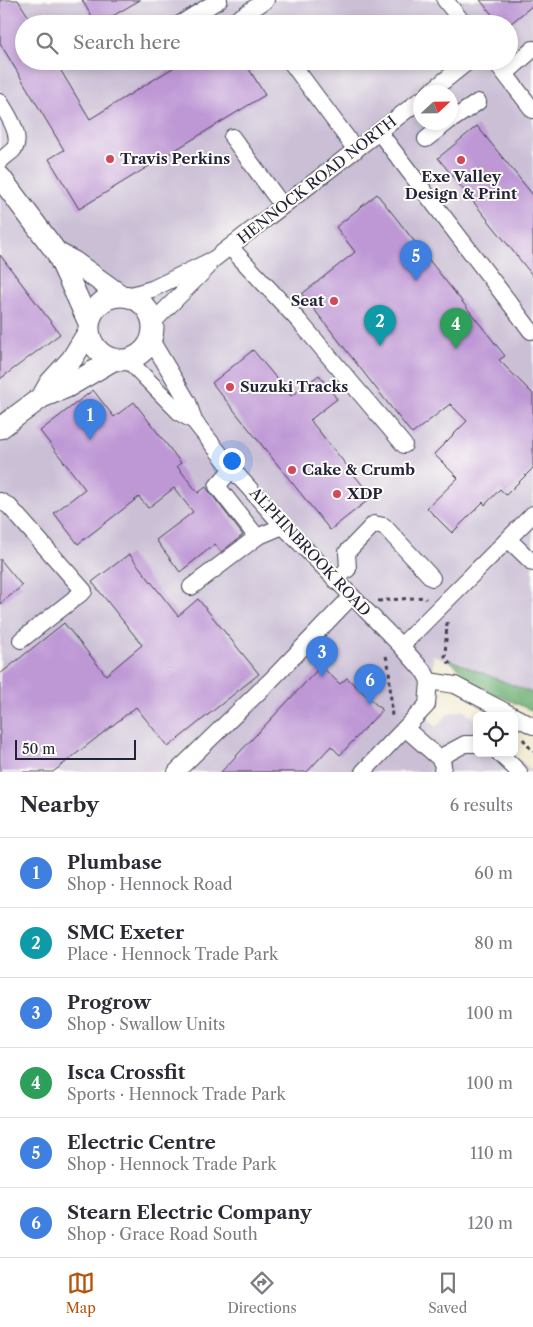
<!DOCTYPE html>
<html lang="en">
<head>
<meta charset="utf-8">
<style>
	:root { --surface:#fff; --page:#f2f2f3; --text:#2b2b33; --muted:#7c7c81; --line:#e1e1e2; --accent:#b45309 }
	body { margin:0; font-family:"Libre Caslon Text",serif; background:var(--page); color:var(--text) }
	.controls { position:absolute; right:15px; bottom:15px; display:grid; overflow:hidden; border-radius:8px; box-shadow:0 2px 8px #0003 }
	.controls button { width:45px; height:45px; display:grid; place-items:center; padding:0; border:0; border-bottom:1px solid var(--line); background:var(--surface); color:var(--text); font:25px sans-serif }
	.compass { position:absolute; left:413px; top:85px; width:45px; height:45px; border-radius:50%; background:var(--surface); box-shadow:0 2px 8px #0003; rotate:68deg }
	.scale { position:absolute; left:15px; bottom:12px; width:121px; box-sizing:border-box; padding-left:5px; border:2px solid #22223b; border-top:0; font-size:14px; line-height:18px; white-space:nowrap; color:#22223b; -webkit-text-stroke:4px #fdfcf7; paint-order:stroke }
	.you { position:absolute; left:231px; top:460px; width:18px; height:18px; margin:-12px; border:4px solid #fff; border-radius:50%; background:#1a73e8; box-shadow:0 0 0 8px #1a73e833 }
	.badge { display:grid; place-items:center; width:32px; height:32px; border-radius:50%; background:var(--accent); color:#fff; font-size:16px; font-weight:700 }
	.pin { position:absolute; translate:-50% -41px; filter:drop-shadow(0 1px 2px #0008) }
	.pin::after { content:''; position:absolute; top:26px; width:18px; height:15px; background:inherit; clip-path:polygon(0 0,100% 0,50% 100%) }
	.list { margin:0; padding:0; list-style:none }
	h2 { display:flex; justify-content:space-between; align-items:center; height:65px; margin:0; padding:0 20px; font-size:21px }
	h2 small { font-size:16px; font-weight:400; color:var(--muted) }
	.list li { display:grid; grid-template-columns:32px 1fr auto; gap:15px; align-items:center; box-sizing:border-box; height:70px; padding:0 20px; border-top:1px solid var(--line) }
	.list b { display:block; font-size:19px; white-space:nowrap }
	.list p { margin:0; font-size:16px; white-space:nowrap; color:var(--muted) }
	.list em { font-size:16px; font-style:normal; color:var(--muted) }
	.icon { flex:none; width:28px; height:28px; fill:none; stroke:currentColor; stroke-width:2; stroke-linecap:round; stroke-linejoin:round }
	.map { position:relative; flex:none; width:533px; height:772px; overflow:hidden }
	.search { position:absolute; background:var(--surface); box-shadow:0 2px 8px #0003; left:15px; right:15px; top:15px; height:55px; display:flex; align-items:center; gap:12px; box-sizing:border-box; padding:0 18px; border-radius:28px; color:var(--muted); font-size:19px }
	.sheet { height:485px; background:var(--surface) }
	nav { display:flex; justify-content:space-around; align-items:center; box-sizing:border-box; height:70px; border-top:1px solid var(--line); background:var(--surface); font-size:14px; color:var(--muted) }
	nav a { display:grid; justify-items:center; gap:2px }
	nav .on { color:var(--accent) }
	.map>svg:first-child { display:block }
	.industrial { fill:#cbbfd6; fill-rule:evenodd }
	.forest { fill:#67ab70; stroke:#446656 }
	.building { fill:#be97d5 }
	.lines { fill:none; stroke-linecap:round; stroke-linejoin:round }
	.minor-casing { stroke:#414051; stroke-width:18 }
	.major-casing { stroke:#414051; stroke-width:23 }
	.path { stroke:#414051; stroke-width:3; stroke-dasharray:4 4; stroke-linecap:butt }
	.minor { stroke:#fff; stroke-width:16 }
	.major { stroke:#fff; stroke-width:21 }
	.poi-dot { fill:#d1495b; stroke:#fdfcf7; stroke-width:2 }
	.labels { text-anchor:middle; stroke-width:4; stroke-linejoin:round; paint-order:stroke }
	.poi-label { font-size:15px; font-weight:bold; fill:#22223b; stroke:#fdfcf7; text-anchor:start }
	.street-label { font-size:15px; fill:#22223b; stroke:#fdfcf7 }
</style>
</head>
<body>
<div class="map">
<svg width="533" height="772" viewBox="0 0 533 772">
	<rect width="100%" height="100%" fill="#fdfcf7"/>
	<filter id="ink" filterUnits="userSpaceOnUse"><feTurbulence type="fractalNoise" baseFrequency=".02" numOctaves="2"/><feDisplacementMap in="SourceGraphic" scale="10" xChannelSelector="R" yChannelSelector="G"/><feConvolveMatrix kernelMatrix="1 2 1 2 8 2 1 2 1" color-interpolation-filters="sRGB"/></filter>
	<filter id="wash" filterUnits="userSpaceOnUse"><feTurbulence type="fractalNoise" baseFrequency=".0096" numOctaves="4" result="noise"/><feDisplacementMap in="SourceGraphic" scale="20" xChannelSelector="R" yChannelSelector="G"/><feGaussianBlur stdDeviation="1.12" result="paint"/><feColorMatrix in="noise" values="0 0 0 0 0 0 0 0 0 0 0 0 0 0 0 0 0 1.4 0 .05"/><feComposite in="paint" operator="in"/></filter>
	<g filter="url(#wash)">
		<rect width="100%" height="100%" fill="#f0e8cd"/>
		<path class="industrial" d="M0 0H533V693L433 655 434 706 427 717 436 727 448 714 463 710 477 722V753H511L533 772H0ZM24 24H509V61H24ZM420 92H450V122H420Z"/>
		<path class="forest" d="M448 659 533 693V711L481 688Z"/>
		<g id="blocks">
			<path class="building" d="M0 0H18L33 24H24V61H55L90 119 184 61H244L265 95 79 209 49 159 64 150 0 43Z
				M82 0H140L99 24H96Z
				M480 0H533V5L510 24H500Z
				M477 126 533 195V276L438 158Z
				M377 194 505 356 499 360 533 394V468L506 495 500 489 485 505 483 502 452 533 427 508 458 478 434 454 467 421 450 404 412 434 302 294 355 252 336 227Z
				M0 255 60 334 0 379Z
				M253 350 291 396 319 375 337 399 310 420 372 497 330 530 212 383Z
				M93 390 114 417 134 402 181 463 177 466 198 493 206 487 243 535 221 552 215 544 180 572 156 540 193 512 174 488 148 508 139 497 78 544 54 513 85 489 40 431Z
				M129 554 178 616 198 599 259 674 168 747 136 707 53 772H0V674L64 623 106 675 142 645 92 582Z
				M0 559 22 586 0 604Z
				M321 666 340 684 347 678 382 710 340 755 331 746 307 772H221Z"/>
		</g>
	</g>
	<g filter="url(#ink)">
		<use href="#blocks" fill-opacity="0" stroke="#414051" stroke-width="1"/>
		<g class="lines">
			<defs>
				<path id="minor" d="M445 0 464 24
					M180 24 219 0
					M230 24 266 0
					M290 61 356 150
					M495 61 533 110
					M505 74 533 49
					M430 92 469 61
					M0 102C7 113 24 138 13 150 9 154 4 157 0 161
					M450 116 453 119 478 102
					M379 132 531 331
					M232 137 282 205
					M426 139 448 122
					M230 247 299 321 404 445
					M128 296 152 289 214 259 420 100
					M153 322 208 267
					M151 340 188 402 194 421 232 469 283 526 401 646 425 673 429 681
					M127 359 180 413 194 421
					M232 469 217 486 257 537 283 526
					M0 501 9 506 84 591 21 640
					M508 539 533 563
					M335 580 348 569 347 552 374 524 384 526 432 578
					M191 587 257 537
					M401 646 533 514
					M429 681 455 685 533 726
					M405 728 439 758 443 765 442 772
					M499 753 519 772
					M439 758 465 744H477
					M176 772 272 679 351 597
					M363 772 427 705 429 681"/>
				<path id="major" d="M0 177 57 253 89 323
					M57 253 74 262 120 295
					M89 328a32 32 0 1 1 64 0a32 32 0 1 1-64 0Z
					M42 397 67 387 115 359
					M0 428 42 397 50 383 72 359 89 331"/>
			</defs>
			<use href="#minor" class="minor-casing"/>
			<use href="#major" class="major-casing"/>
			<path class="path" d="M378 601 424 597 426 599
				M447 622 445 656 452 668
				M386 656 389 668 392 718
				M523 739 533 752"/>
			<use href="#minor" class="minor"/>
			<use href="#major" class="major"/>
		</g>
	</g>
	<g class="poi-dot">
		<circle cx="110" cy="159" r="5"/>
		<circle cx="461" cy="160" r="5"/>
		<circle cx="334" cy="301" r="5"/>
		<circle cx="230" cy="387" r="5"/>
		<circle cx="292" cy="470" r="5"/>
		<circle cx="337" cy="494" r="5"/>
	</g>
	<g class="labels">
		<g class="poi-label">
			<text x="120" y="164">Travis Perkins</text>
			<text x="461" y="182" text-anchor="middle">Exe Valley<tspan x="461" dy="17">Design &amp; Print</tspan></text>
			<text x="324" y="306" text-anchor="end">Seat</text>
			<text x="240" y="392">Suzuki Tracks</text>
			<text x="302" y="475">Cake &amp; Crumb</text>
			<text x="347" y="499">XDP</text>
		</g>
		<g class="street-label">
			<text transform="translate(317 180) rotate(-38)" y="5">HENNOCK ROAD NORTH</text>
			<text transform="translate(310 552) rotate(47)" y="5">ALPHINBROOK ROAD</text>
		</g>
	</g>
</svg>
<div class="controls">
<button><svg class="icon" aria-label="locate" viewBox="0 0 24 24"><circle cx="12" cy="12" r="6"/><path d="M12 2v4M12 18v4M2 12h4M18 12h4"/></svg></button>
</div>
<svg class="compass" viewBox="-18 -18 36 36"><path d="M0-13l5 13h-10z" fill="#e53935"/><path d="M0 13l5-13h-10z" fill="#7c7c81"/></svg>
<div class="scale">50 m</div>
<div class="you"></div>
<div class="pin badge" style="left:90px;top:440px;background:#3f7fe0">1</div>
<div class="pin badge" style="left:380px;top:346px;background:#0f9aa8">2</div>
<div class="pin badge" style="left:322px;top:677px;background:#3f7fe0">3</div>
<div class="pin badge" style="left:456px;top:349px;background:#2e9e5b">4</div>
<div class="pin badge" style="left:416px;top:281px;background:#3f7fe0">5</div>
<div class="pin badge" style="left:370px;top:705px;background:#3f7fe0">6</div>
<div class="search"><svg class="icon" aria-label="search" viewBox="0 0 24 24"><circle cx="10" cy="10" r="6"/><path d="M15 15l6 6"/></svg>Search here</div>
</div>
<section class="sheet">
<h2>Nearby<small>6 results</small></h2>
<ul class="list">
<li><span class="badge" style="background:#3f7fe0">1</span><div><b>Plumbase</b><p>Shop · Hennock Road</p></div><em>60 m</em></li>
<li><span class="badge" style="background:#0f9aa8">2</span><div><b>SMC Exeter</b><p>Place · Hennock Trade Park</p></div><em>80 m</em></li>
<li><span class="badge" style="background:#3f7fe0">3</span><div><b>Progrow</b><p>Shop · Swallow Units</p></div><em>100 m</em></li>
<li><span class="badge" style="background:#2e9e5b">4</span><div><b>Isca Crossfit</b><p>Sports · Hennock Trade Park</p></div><em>100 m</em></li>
<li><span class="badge" style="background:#3f7fe0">5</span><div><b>Electric Centre</b><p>Shop · Hennock Trade Park</p></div><em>110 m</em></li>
<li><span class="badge" style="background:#3f7fe0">6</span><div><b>Stearn Electric Company</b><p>Shop · Grace Road South</p></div><em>120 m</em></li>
</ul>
</section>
<nav>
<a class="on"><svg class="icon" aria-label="map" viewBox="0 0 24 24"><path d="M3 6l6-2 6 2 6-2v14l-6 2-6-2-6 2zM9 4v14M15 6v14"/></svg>Map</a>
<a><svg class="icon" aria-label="directions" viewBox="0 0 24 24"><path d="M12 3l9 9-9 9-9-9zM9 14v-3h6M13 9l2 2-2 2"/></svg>Directions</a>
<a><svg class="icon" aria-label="saved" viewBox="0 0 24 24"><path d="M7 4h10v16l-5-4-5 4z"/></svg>Saved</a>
</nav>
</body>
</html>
